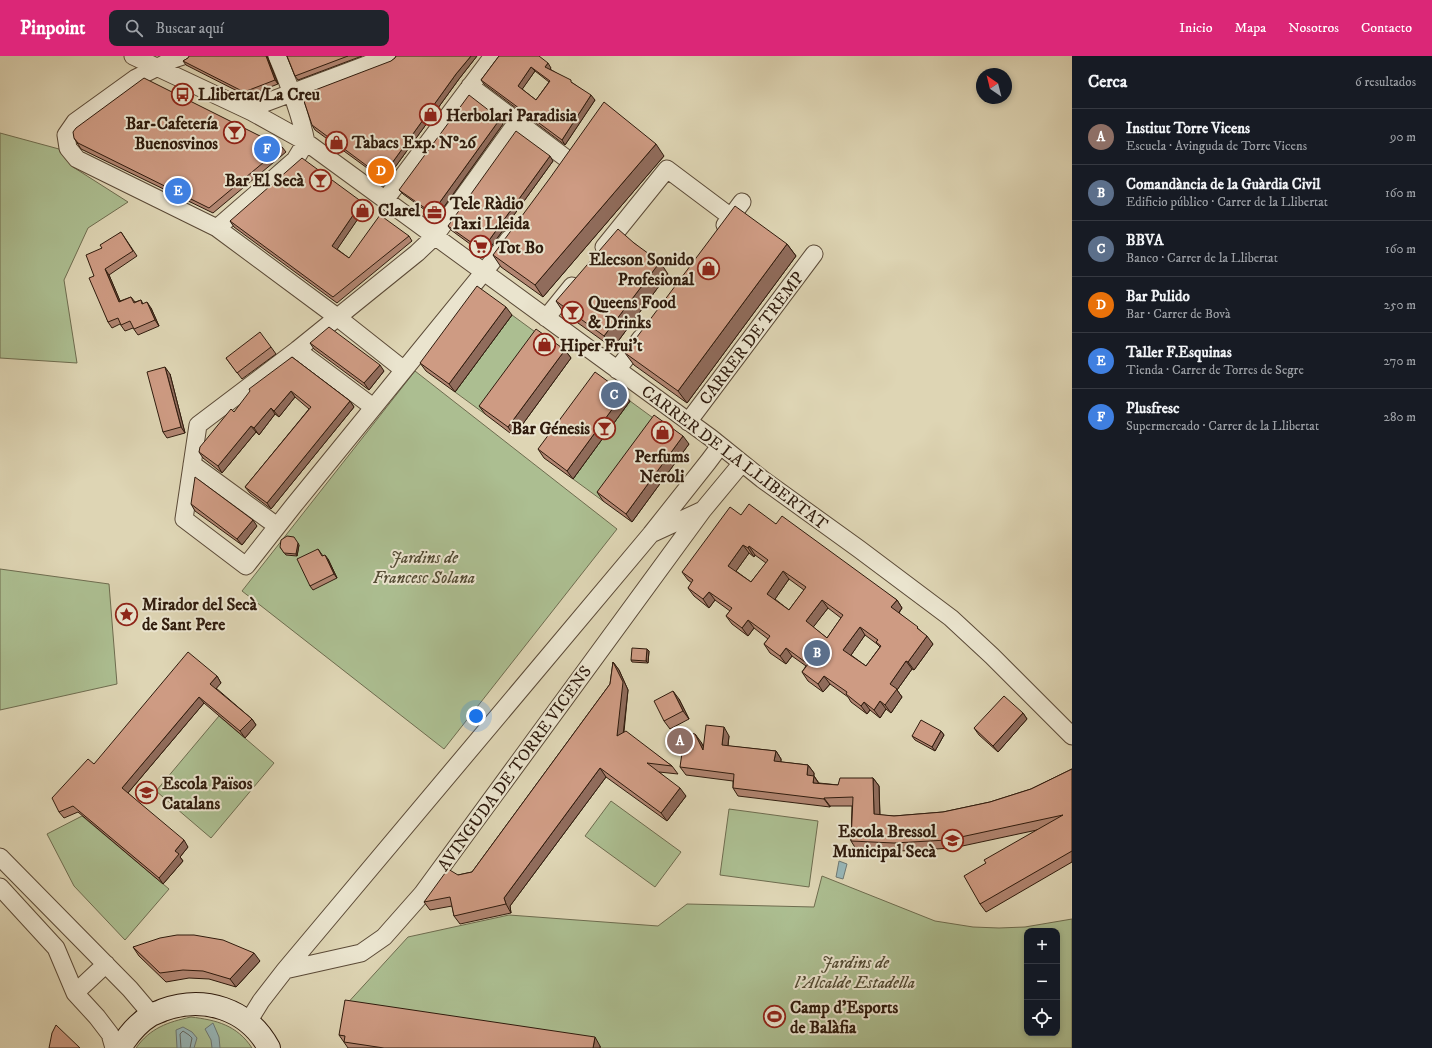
<!DOCTYPE html>
<html lang="es">
<head>
<meta charset="utf-8">
<style>
	:root { --surface:#171b24; --page:#20242c; --text:#f1f3f6; --muted:#9ea1a6; --line:#363941; --accent:#db2777 }
	body { margin:0; font-family:"IM FELL DW Pica",serif; background:var(--page); color:var(--text) }
	.controls { position:absolute; right:12px; bottom:12px; display:grid; overflow:hidden; border-radius:8px; box-shadow:0 2px 6px #0003 }
	.controls button { width:36px; height:36px; display:grid; place-items:center; padding:0; border:0; border-bottom:1px solid var(--line); background:var(--surface); color:var(--text); font:20px sans-serif }
	.compass { position:absolute; left:976px; top:12px; width:36px; height:36px; border-radius:50%; background:var(--surface); box-shadow:0 2px 6px #0003; rotate:325deg }
	.you { position:absolute; left:476px; top:660px; width:14px; height:14px; margin:-10px; border:3px solid #fff; border-radius:50%; background:#1a73e8; box-shadow:0 0 0 6px #1a73e833 }
	.badge { display:grid; place-items:center; width:26px; height:26px; border-radius:50%; background:var(--accent); color:#fff; font-size:13px; font-weight:700 }
	.pin { position:absolute; translate:-50% -50%; border:2px solid #fff; box-shadow:0 1px 4px #0006 }
	.list { margin:0; padding:0; list-style:none }
	h2 { display:flex; justify-content:space-between; align-items:center; height:52px; margin:0; padding:0 16px; font-size:17px }
	h2 small { font-size:13px; font-weight:400; color:var(--muted) }
	.list li { display:grid; grid-template-columns:26px 1fr auto; gap:12px; align-items:center; box-sizing:border-box; height:56px; padding:0 16px; border-top:1px solid var(--line) }
	.list b { display:block; font-size:15px; white-space:nowrap }
	.list p { margin:0; font-size:13px; white-space:nowrap; color:var(--muted) }
	.list em { font-size:13px; font-style:normal; color:var(--muted) }
	.icon { flex:none; width:22px; height:22px; fill:none; stroke:currentColor; stroke-width:2; stroke-linecap:round; stroke-linejoin:round }
	.map { position:relative; flex:none; width:1072px; height:992px; overflow:hidden }
	header { display:flex; align-items:center; gap:24px; box-sizing:border-box; height:56px; padding:0 20px; background:var(--accent); color:#fff }
	header strong { font-size:19px }
	nav { display:flex; gap:22px; margin-inline-start:auto; font-size:14px }
	.search { width:280px; height:36px; background:var(--page); display:flex; align-items:center; gap:10px; box-sizing:border-box; padding:0 14px; border-radius:8px; color:var(--muted); font-size:15px }
	main { display:flex }
	aside { flex:1; background:var(--surface) }
	.map>svg:first-child { display:block }
	.green { fill:#acbe91; stroke:#6e6c4f; fill-rule:evenodd }
	.water { fill:#97b6b8; stroke:#6d7874 }
	.lines { fill:none; stroke-linecap:round; stroke-linejoin:round }
	.shore { stroke:#636862; stroke-width:1 }
	.street-casing { stroke:#5b4a37; stroke-width:19 }
	.secondary-casing { stroke:#2f1b0d; stroke-width:24 }
	.street { stroke:#eae4ce; stroke-width:17 }
	.secondary { stroke:#eae4ce; stroke-width:22 }
	.wall { fill:#b18571; stroke:#2f1b0d; fill-rule:evenodd }
	.shaded-wall { fill:#906c5c; stroke:#2f1b0d }
	.building { fill:#ce9b83; stroke:#2f1b0d; fill-rule:evenodd }
	.labels { text-anchor:middle; stroke-width:4; stroke-linejoin:round; paint-order:stroke }
	.poi-label { font-size:17px; font-weight:bold; fill:#2f1b0d; stroke:#eae4ce; text-anchor:start }
	.street-label { font-size:17px; fill:#2f1b0d; stroke:#eae4ce }
	.park-label { font-size:17px; font-style:italic; fill:#544c35; stroke:#eae4ce }
</style>
</head>
<body>
<header>
<strong>Pinpoint</strong>
<div class="search"><svg class="icon" aria-label="search" viewBox="0 0 24 24"><circle cx="10" cy="10" r="6"/><path d="M15 15l6 6"/></svg>Buscar aquí</div>
<nav><a>Inicio</a><a>Mapa</a><a>Nosotros</a><a>Contacto</a></nav>
</header>
<main>
<div class="map">
<svg width="1072" height="992" viewBox="0 0 1072 992">
	<rect width="100%" height="100%" fill="#ded5b4"/>
	<filter id="stains"><feTurbulence type="fractalNoise" baseFrequency=".005" numOctaves="4"/><feColorMatrix values="0 0 0 0 .2 0 0 0 0 .09 0 0 0 0 .02 0 0 0 .5 -.17"/></filter>
	<radialGradient id="worn" r=".72"><stop offset=".6" stop-color="#630" stop-opacity="0"/><stop offset="1" stop-color="#630" stop-opacity=".3"/></radialGradient>
	<path class="green" d="M0 77 59 93 73 111 128 146 88 172 64 224 77 307 0 302Z
		M512 259 542 281 485 358 455 336Z
		M415 315 617 473 444 693 242 535Z
		M630 345 660 367 603 445 573 423Z
		M0 513 109 528 117 628 0 654Z
		M219 660 274 707 211 782 156 735Z
		M611 745 681 796 655 831 585 780Z
		M729 753 818 765 809 831 720 819Z
		M82 760 169 833 125 884 74 830 47 778Z
		M822 820 935 865 973 871 999 872 1025 871 1072 863V992H600V990L344 951 408 881 509 859 658 870 687 848 814 851ZM1027 875H1057V977H1027Z
		M191 961C216 964 237 969 252 992H136C150 972 168 966 191 961Z"/>
	<path class="water" d="M839 805 847 808 843 823 836 821Z
		M213 967 219 981 220 992H212L211 984 205 973Z
		M183 971 192 976 197 982 194 992H177L176 974Z"/>
	<g class="lines">
		<path class="shore" d="M181 992 180 978 183 975 189 979 192 982 190 992"/>
		<defs>
			<path id="street" d="M133 0 252 56 306 86 711 382 762 423 859 493 951 562 992 600 1072 680
				M183 0 174 3 136 22 75 66 66 79 68 92 77 103 217 172 337 261 404 314
				M470 30 567 103
				M252 56 262 48 390 0
				M385 144 493 0
				M725 169 742 146
				M217 172 295 104 306 86C300 56 289 28 277 0
				M509 183 496 201 294 449 246 510 184 463 198 369 297 294 417 197 435 180 517 66
				M604 191 667 113 731 161
				M546 262 572 230
				M297 294 373 351
				M617 314 641 282
				M688 366 814 198
				M192 408 277 470
				M653 477 703 454 742 407
				M0 801 130 933 152 959
				M0 831 56 892 75 937 97 961 110 978 114 992
				M285 914 361 897 384 881 422 838 703 454
				M75 937 106 908
				M248 966 261 945 285 914 651 478 708 406 720 390"/>
			<path id="secondary" d="M120 992C128 979 138 967 151 959 155 957 159 956 163 954 204 939 248 953 269 992"/>
		</defs>
		<use href="#street" class="street-casing"/>
		<use href="#secondary" class="secondary-casing"/>
		<use href="#street" class="street"/>
		<use href="#secondary" class="secondary"/>
	</g>
	<path class="wall" d="M267 0 278 28 247 40 186 9 183 5 188 2Z
		M287 0H362L298 24 295 20Z
		M396 0H477L459 23 385 125 315 74 312 69 395 2Z
		M499 0 551 12 550 13 574 28 595 44 565 89 484 28 481 24ZM535 15 549 26 536 44 522 33Z
		M500 63 503 68 436 162 403 138 399 134Z
		M74 82 282 91 286 96 213 157 81 93Z
		M664 100 543 241 501 211 493 199Z
		M553 105 485 199 451 174 448 170Z
		M366 151 337 193 349 202 409 180 412 185 337 247 234 171 230 165Z
		M121 176 137 200 109 219 120 245 131 241 135 246 141 244 143 248 151 252 159 270 138 279 133 272 125 275 120 268 112 272 108 266 94 220 102 192Z
		M634 187 668 218 613 292 564 257 556 245Z
		M787 188 796 200 687 347 634 309 625 297Z
		M512 259 455 336 426 315 420 307Z
		M310 287 384 315 369 334 314 293Z
		M271 291 276 298 242 323 226 302Z
		M565 294 571 302 514 380 485 358 479 350Z
		M292 301 350 345 354 351 271 453 250 437 245 431 309 353 295 341 279 361 275 358 259 379 256 376 222 417 203 402 199 396 234 356Z
		M170 318 185 377 167 382 163 376Z
		M630 345 573 423 544 402 538 393Z
		M689 388 632 466 603 445 597 436Z
		M191 448 257 470 242 489 195 455Z
		M741 459 776 468 897 544 902 552 899 557 922 576 933 588 914 614 912 613 897 634 902 641 891 657 886 653 880 662 870 654 867 658 851 646 848 641 830 628 823 636 808 625 802 616 806 610 792 600 786 608 770 597 764 588 768 583 754 572 748 580 732 568 726 560 730 555 715 544 709 552 694 540 688 532 692 527 688 524 682 516ZM749 497 754 501 755 499 766 507 751 526 736 515ZM789 523 804 534 789 554 775 543ZM828 552 841 562 827 582 813 571ZM865 579 877 588 880 591 866 610 851 599Z
		M299 489 297 500 286 499 280 491Z
		M318 493 323 500 328 503 337 522 313 534 310 530Z
		M647 593 649 595 648 607 632 606 631 604Z
		M613 606 619 614 628 634 624 676 672 710 678 718 659 716 686 740 667 765 606 721 510 850 511 857 460 868 454 860 452 850 430 854 424 846 458 819 472 816 610 628Z
		M217 620 221 627 216 632 252 663 256 669 245 682 204 647 128 737 188 791 180 801 183 805 163 828 78 756 64 762 59 756 94 708Z
		M679 643 689 663 670 673 664 665Z
		M1023 657 1027 663 998 696 979 679 974 672Z
		M941 675 944 679 935 695 915 684 912 680Z
		M729 680 728 690 776 695 781 703V706L808 709 814 717V720L819 727 838 729 873 722 879 730 880 759 894 760 943 756 990 746 1031 733 1072 713V806L986 856 980 848 986 807 1037 774 953 792 900 795 856 793 851 785 852 750H830V751L738 740 733 732V725L686 719 680 711 701 686 704 692Z
		M133 891 260 905 236 931 209 923 189 922 166 926 139 900Z
		M339 979 600 990V992H348Z"/>
	<path class="shaded-wall" d="M266 0H267L278 28 275 24Z
		M471 0H477L459 23 385 125 382 121 456 18Z
		M548 7 551 12 549 15 545 11Z
		M531 11 535 15 521 35 518 30Z
		M591 39 595 44 565 89 562 84Z
		M500 63 503 68 436 162 432 157Z
		M656 88 664 100 543 241 535 229Z
		M550 100 553 105 485 199 482 194Z
		M362 146 366 151 336 195 332 190Z
		M787 188 796 200 687 347 678 335Z
		M660 206 668 218 613 292 604 280Z
		M105 213 109 219 123 252 119 246Z
		M147 246 151 252 159 270 155 264Z
		M506 251 512 259 455 336 449 328Z
		M565 294 571 302 514 380 508 371Z
		M380 309 384 315 369 334 364 327Z
		M165 311 170 318 185 377 181 371Z
		M291 335 295 341 279 361 274 355Z
		M624 337 630 345 573 423 567 415Z
		M350 345 354 351 271 453 267 447Z
		M271 352 275 358 259 379 254 372Z
		M251 370 256 376 222 417 218 410Z
		M683 380 689 388 632 466 626 458Z
		M253 464 257 470 242 489 237 483Z
		M298 487 299 489 297 500 296 498Z
		M743 489 749 497 734 518 728 510Z
		M749 490 755 499 754 501 748 492Z
		M325 499 328 503 337 522 334 518Z
		M783 515 789 523 773 546 767 538Z
		M709 536 715 544 709 552 703 543Z
		M822 544 828 552 811 574 806 565Z
		M897 544 902 552 897 559 891 551Z
		M748 564 754 572 748 580 742 572Z
		M860 571 865 579 849 602 843 594Z
		M927 580 933 588 914 614 908 606Z
		M786 592 792 600 786 608 780 600Z
		M647 593 649 595 648 607 646 605Z
		M906 605 912 613 897 634 902 641 891 657 885 649 890 628Z
		M613 606 619 614 628 634 622 688 617 680Z
		M217 620 221 627 215 634 210 628Z
		M824 620 830 628 823 636 818 628Z
		M673 635 679 643 689 663 683 655Z
		M199 641 204 647 127 738 122 732Z
		M880 645 886 653 880 662 874 654Z
		M864 646 870 654 867 658 861 650Z
		M1023 657 1027 663 998 696 993 690Z
		M252 663 256 669 245 682 240 675Z
		M724 671 729 680 727 697 722 689Z
		M941 675 944 679 935 695 932 691Z
		M695 678 701 686 709 702 703 694Z
		M776 695 781 703 780 713 774 705Z
		M808 709 814 717 813 727 807 719Z
		M600 712 606 721 510 850 511 857 506 848 504 842Z
		M814 720 819 728 813 727Z
		M873 722 879 730 880 766 874 758Z
		M680 732 686 740 667 765 661 757Z
		M824 742 830 750V751L824 743Z
		M184 784 188 791 180 801 183 805 163 828 159 822 175 795Z
		M254 897 260 905 236 931 230 923Z
		M595 981 600 990V992H593Z"/>
	<path class="building" d="M189 0H266L275 24 244 36 183 5 188 2Z
		M287 0H348L295 20Z
		M396 0H471L456 18 382 121 312 69 302 39 391 5 395 2Z
		M499 0H539L548 7 545 11 571 24V26L591 39 562 84 481 24ZM531 11 550 25 536 44 518 30Z
		M144 22 282 91 209 152 78 87 74 82 73 76 76 72Z
		M469 39 500 63 432 157 399 134Z
		M604 46 656 88 535 229 493 199 550 122Z
		M516 75 550 100 482 194 448 170Z
		M302 102 362 146 332 190 349 202 380 159 409 180 333 241 230 165Z
		M735 150 787 188 678 335 625 297Z
		M618 173 634 187 660 206 604 280 556 245Z
		M121 176 133 195 105 213 119 246 131 241 134 247 141 244 142 248 147 246 155 264 134 273 130 265 121 269 118 262 108 266 89 222 94 220 86 199 102 192 100 189Z
		M477 230 506 251 449 328 420 307Z
		M329 271 380 309 364 327 310 287Z
		M536 273 565 294 508 371 479 350Z
		M260 276 271 291 237 317 226 302Z
		M292 301 350 345 267 447 245 431 311 351 291 335 274 355 271 352 254 372 251 370 218 410 199 396 200 391 231 353 234 356 250 335 249 333Z
		M165 311 181 371 163 376 147 316Z
		M595 316 624 337 567 415 538 393Z
		M654 359 683 380 626 458 597 436Z
		M195 421 253 464 237 483 191 448Z
		M749 448 776 468 782 460 897 544 891 551 918 571 917 572 927 580 908 606 906 605 890 628 897 633 885 649 880 645 874 654 864 646 861 650 846 638 847 636 824 620 818 628 802 616 808 608 786 592 780 600 764 588 770 580 748 564 742 572 726 560 732 552 709 536 703 543 688 532 693 524 682 516 730 451 741 459ZM743 489 748 492 749 490 768 504 751 526 728 510ZM783 515 806 531 789 554 767 538ZM822 544 843 559 827 582 806 565ZM860 571 878 584 876 586 881 590 866 610 843 594Z
		M287 480 294 481 298 487 296 498 284 497 280 491 281 484Z
		M318 493 322 500 325 499 334 518 310 530 297 503Z
		M632 592 647 593 646 605 631 604Z
		M188 596 217 620 210 628 252 663 240 675 199 641 122 732 184 784 175 795 179 798 159 822 73 750 59 756 52 742 88 703 94 708Z
		M613 606 623 626 617 680 626 675 672 710 647 707 680 732 661 757 600 712 504 842 506 848 454 860 450 841 424 846 448 813 458 819 472 816 610 628Z
		M673 635 683 655 664 665 654 645Z
		M1004 640 1023 657 993 690 974 672Z
		M921 664 941 675 932 691 912 680Z
		M706 669 724 671 722 689 776 695 774 705 808 709 807 719 814 720 813 727 838 729 840 722H873L874 758 894 760 943 756 990 746 1031 733 1072 713V795L980 848 964 820 986 807 984 804 1063 759 947 784 894 787 851 785 853 741 824 742V743L733 732 734 718 680 711 685 676 695 678 703 694Z
		M177 879H194L223 884 254 897 230 923 203 915 183 914 160 917 133 891 160 882Z
		M345 944 595 981 593 992H384L344 986 345 980 339 979Z
		M56 969 80 992H49L52 977Z"/>
	<defs>
		<symbol id="bus-ring" viewBox="-11 -11 22 22"><circle r="9.5" fill="#eae4ce" stroke="#8f2418" stroke-width="1.5"/><path d="M-5-6H5V4H4V6H2V4H-2V6H-4V4H-5ZM-3.5-4V0h7V-4ZM-3.5 1.2v1.5H-2V1.2ZM2 1.2v1.5H3.5V1.2Z" fill="#8f2418"/></symbol>
		<symbol id="shop-ring" viewBox="-11 -11 22 22"><circle r="9.5" fill="#eae4ce" stroke="#8f2418" stroke-width="1.5"/><path d="M-5-2.5h2.3a2.7 3.5 0 0 1 5.4 0H5L5.5 6h-11ZM-1.5-2.5h3a1.5 2.3 0 0 0-3 0Z" fill="#8f2418"/></symbol>
		<symbol id="bar-ring" viewBox="-11 -11 22 22"><circle r="9.5" fill="#eae4ce" stroke="#8f2418" stroke-width="1.5"/><path d="M-6-5H6L.8 .8V4.5H3.5V6h-7V4.5H-.8V.8Z" fill="#8f2418"/></symbol>
		<symbol id="office-ring" viewBox="-11 -11 22 22"><circle r="9.5" fill="#eae4ce" stroke="#8f2418" stroke-width="1.5"/><path d="M-6-3h4V-5.5h4V-3h4V5H-6ZM-1-4.5V-3h2v-1.5ZM-6 0V1H6V0Z" fill="#8f2418"/></symbol>
		<symbol id="supermarket-ring" viewBox="-11 -11 22 22"><circle r="9.5" fill="#eae4ce" stroke="#8f2418" stroke-width="1.5"/><path d="M-6-5.5h2.5l.6 2H6L4.5 2H-2.5L-4.4-4H-6ZM-1.5 3.2a1.3 1.3 0 1 0 .1 0ZM3 3.2a1.3 1.3 0 1 0 .1 0Z" fill="#8f2418"/></symbol>
		<symbol id="sight-ring" viewBox="-11 -11 22 22"><circle r="9.5" fill="#eae4ce" stroke="#8f2418" stroke-width="1.5"/><path d="M0-6L1.8-2.2L6-1.7L2.9 1.2L3.7 5.4L0 3.3L-3.7 5.4L-2.9 1.2L-6-1.7L-1.8-2.2Z" fill="#8f2418"/></symbol>
		<symbol id="school-ring" viewBox="-11 -11 22 22"><circle r="9.5" fill="#eae4ce" stroke="#8f2418" stroke-width="1.5"/><path d="M0-5L7-2L0 1L-7-2ZM-4 1L0 2.5L4 1V4Q0 6-4 4Z" fill="#8f2418"/></symbol>
		<symbol id="stadium-ring" viewBox="-11 -11 22 22"><circle r="9.5" fill="#eae4ce" stroke="#8f2418" stroke-width="1.5"/><path d="M0-5a6.5 5 0 1 0 0 10a6.5 5 0 1 0 0-10ZM-3.5-1.8h7v3.6h-7Z" fill="#8f2418"/></symbol>
	</defs>
	<g fill-rule="evenodd">
		<use href="#bus-ring" x="170" y="26" width="25" height="25"/>
		<use href="#shop-ring" x="418" y="46" width="25" height="25"/>
		<use href="#bar-ring" x="222" y="64" width="25" height="25"/>
		<use href="#shop-ring" x="324" y="74" width="25" height="25"/>
		<use href="#bar-ring" x="308" y="112" width="25" height="25"/>
		<use href="#shop-ring" x="350" y="142" width="25" height="25"/>
		<use href="#office-ring" x="422" y="144" width="25" height="25"/>
		<use href="#supermarket-ring" x="468" y="178" width="25" height="25"/>
		<use href="#shop-ring" x="696" y="200" width="25" height="25"/>
		<use href="#bar-ring" x="560" y="244" width="25" height="25"/>
		<use href="#shop-ring" x="532" y="276" width="25" height="25"/>
		<use href="#bar-ring" x="592" y="360" width="25" height="25"/>
		<use href="#shop-ring" x="650" y="364" width="25" height="25"/>
		<use href="#sight-ring" x="114" y="546" width="25" height="25"/>
		<use href="#school-ring" x="134" y="724" width="25" height="25"/>
		<use href="#school-ring" x="940" y="772" width="25" height="25"/>
		<use href="#stadium-ring" x="762" y="948" width="25" height="25"/>
	</g>
	<g class="labels">
		<g class="poi-label">
			<text x="198" y="44">Llibertat/La Creu</text>
			<text x="446" y="65">Herbolari Paradisia</text>
			<text x="218" y="73" text-anchor="end">Bar-Cafetería<tspan x="218" dy="20">Buenosvinos</tspan></text>
			<text x="352" y="92">Tabacs Exp. Nº26</text>
			<text x="304" y="130" text-anchor="end">Bar El Secà</text>
			<text x="450" y="153">Tele Ràdio<tspan x="450" dy="20">Taxi Lleida</tspan></text>
			<text x="378" y="160">Clarel</text>
			<text x="496" y="197">Tot Bo</text>
			<text x="694" y="209" text-anchor="end">Elecson Sonido<tspan x="694" dy="20">Profesional</tspan></text>
			<text x="588" y="252">Queens Food<tspan x="588" dy="20">&amp; Drinks</tspan></text>
			<text x="560" y="295">Hiper Frui't</text>
			<text x="590" y="378" text-anchor="end">Bar Génesis</text>
			<text x="662" y="406" text-anchor="middle">Perfums<tspan x="662" dy="20">Neroli</tspan></text>
			<text x="142" y="554">Mirador del Secà<tspan x="142" dy="20">de Sant Pere</tspan></text>
			<text x="162" y="733">Escola Països<tspan x="162" dy="20">Catalans</tspan></text>
			<text x="936" y="781" text-anchor="end">Escola Bressol<tspan x="936" dy="20">Municipal Secà</tspan></text>
			<text x="790" y="957">Camp d'Esports<tspan x="790" dy="20">de Balàfia</tspan></text>
		</g>
		<g class="street-label">
			<text transform="translate(751 282) rotate(-53)" y="6">CARRER DE TREMP</text>
			<text transform="translate(735 401) rotate(37)" y="6">CARRER DE LA LLIBERTAT</text>
			<text transform="translate(514 712) rotate(-54)" y="6">AVINGUDA DE TORRE VICENS</text>
		</g>
		<g class="park-label">
			<text x="424" y="507">Jardins de<tspan x="424" dy="20">Francesc Solana</tspan></text>
			<text x="855" y="912">Jardins de<tspan x="855" dy="20">l'Alcalde Estadella</tspan></text>
		</g>
	</g>
	<rect width="100%" height="100%" filter="url(#stains)"/>
	<rect width="100%" height="100%" fill="url(#worn)"/>
</svg>
<div class="controls">
<button>+</button>
<button>−</button>
<button><svg class="icon" aria-label="locate" viewBox="0 0 24 24"><circle cx="12" cy="12" r="6"/><path d="M12 2v4M12 18v4M2 12h4M18 12h4"/></svg></button>
</div>
<svg class="compass" viewBox="-18 -18 36 36"><path d="M0-13l5 13h-10z" fill="#e53935"/><path d="M0 13l5-13h-10z" fill="#9ea1a6"/></svg>
<div class="you"></div>
<div class="pin badge" style="left:680px;top:685px;background:#8d6e63">A</div>
<div class="pin badge" style="left:817px;top:597px;background:#5c6f8a">B</div>
<div class="pin badge" style="left:614px;top:339px;background:#5c6f8a">C</div>
<div class="pin badge" style="left:381px;top:115px;background:#e8710a">D</div>
<div class="pin badge" style="left:178px;top:135px;background:#3f7fe0">E</div>
<div class="pin badge" style="left:267px;top:93px;background:#3f7fe0">F</div>
</div>
<aside>
<h2>Cerca<small>6 resultados</small></h2>
<ul class="list">
<li><span class="badge" style="background:#8d6e63">A</span><div><b>Institut Torre Vicens</b><p>Escuela · Avinguda de Torre Vicens</p></div><em>90 m</em></li>
<li><span class="badge" style="background:#5c6f8a">B</span><div><b>Comandància de la Guàrdia Civil</b><p>Edificio público · Carrer de la Llibertat</p></div><em>160 m</em></li>
<li><span class="badge" style="background:#5c6f8a">C</span><div><b>BBVA</b><p>Banco · Carrer de la Llibertat</p></div><em>160 m</em></li>
<li><span class="badge" style="background:#e8710a">D</span><div><b>Bar Pulido</b><p>Bar · Carrer de Bovà</p></div><em>250 m</em></li>
<li><span class="badge" style="background:#3f7fe0">E</span><div><b>Taller F.Esquinas</b><p>Tienda · Carrer de Torres de Segre</p></div><em>270 m</em></li>
<li><span class="badge" style="background:#3f7fe0">F</span><div><b>Plusfresc</b><p>Supermercado · Carrer de la Llibertat</p></div><em>280 m</em></li>
</ul>
</aside>
</main>
</body>
</html>
